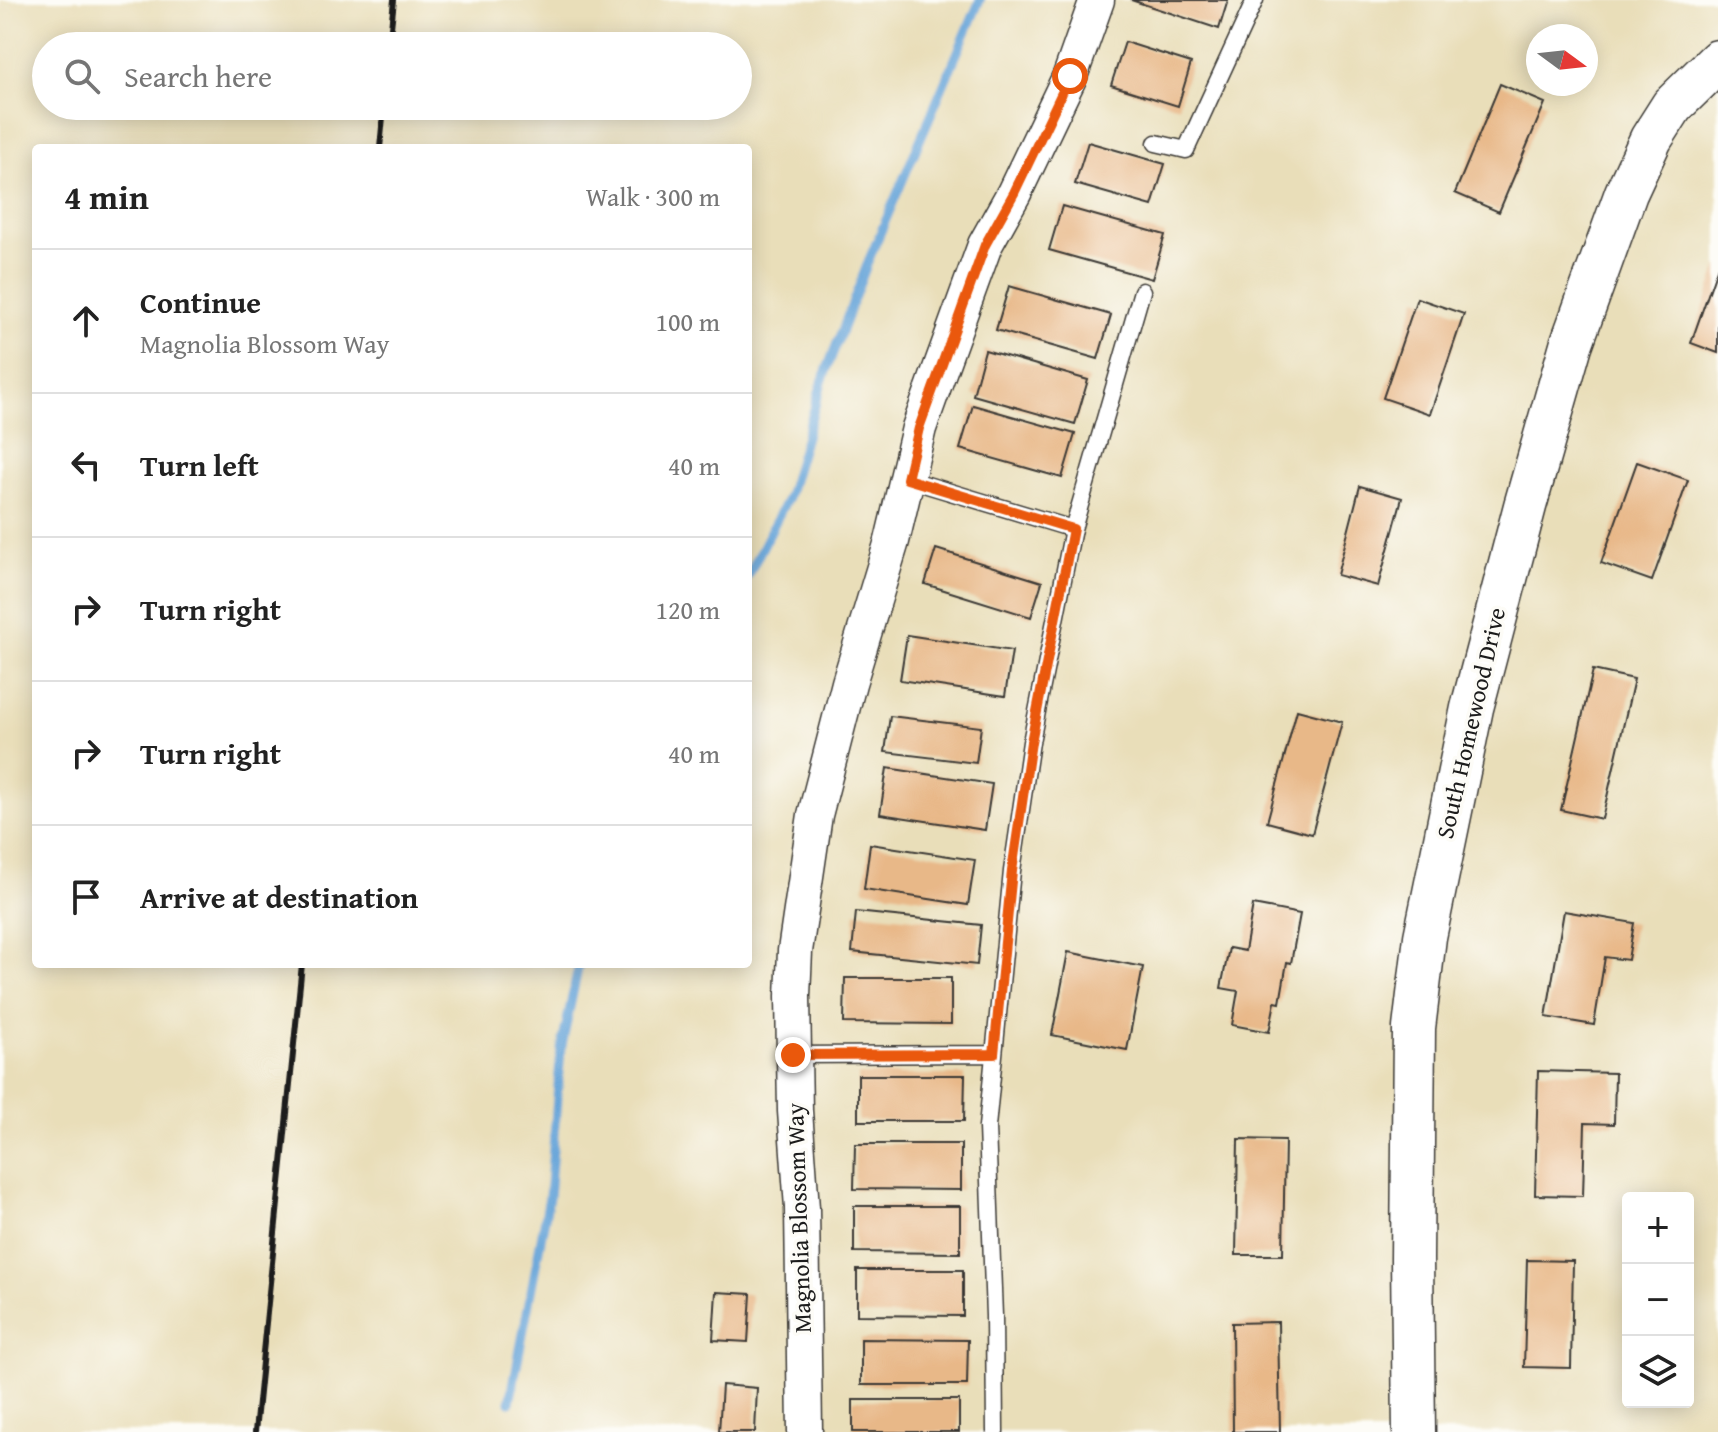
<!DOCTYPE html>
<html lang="en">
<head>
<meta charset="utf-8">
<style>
	:root { --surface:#fff; --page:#f6f6f6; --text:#222; --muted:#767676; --line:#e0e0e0 }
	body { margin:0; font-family:"Gentium Book Plus",serif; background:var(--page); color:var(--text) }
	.controls { position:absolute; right:24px; bottom:24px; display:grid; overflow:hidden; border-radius:8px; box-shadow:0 4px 20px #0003 }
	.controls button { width:72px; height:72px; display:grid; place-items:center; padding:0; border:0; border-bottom:2px solid var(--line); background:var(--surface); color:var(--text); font:40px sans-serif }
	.compass { position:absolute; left:1526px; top:24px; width:72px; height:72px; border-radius:50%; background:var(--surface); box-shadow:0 4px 20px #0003; rotate:105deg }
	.stop { position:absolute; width:24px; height:24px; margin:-18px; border:6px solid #ea580c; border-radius:50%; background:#fff }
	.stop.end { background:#ea580c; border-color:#fff; box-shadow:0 2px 8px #0008 }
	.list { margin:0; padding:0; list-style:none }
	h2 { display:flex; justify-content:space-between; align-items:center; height:104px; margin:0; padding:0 32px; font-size:34px }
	h2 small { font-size:26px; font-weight:400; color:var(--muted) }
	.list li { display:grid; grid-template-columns:52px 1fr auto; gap:24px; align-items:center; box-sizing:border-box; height:144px; padding:0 32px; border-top:2px solid var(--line) }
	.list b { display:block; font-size:30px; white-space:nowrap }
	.list p { margin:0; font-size:26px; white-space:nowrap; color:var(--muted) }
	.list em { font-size:26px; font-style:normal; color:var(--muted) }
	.icon { flex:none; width:44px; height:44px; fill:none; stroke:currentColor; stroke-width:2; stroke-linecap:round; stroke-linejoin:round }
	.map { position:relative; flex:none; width:1718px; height:1432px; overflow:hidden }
	.search { position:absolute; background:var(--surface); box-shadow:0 4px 20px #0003; left:32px; top:32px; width:720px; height:88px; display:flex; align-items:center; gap:20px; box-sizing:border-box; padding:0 28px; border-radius:44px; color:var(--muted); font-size:30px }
	.panel { position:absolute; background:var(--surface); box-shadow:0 4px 20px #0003; left:32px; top:144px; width:720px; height:824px; border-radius:8px }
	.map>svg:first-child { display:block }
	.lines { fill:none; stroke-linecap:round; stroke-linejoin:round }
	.stream { stroke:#67a5d9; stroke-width:9 }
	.building { fill:#e8b888 }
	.service-casing { stroke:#3b3934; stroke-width:19 }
	.minor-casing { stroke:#3b3934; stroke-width:37 }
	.tertiary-casing { stroke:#3b3934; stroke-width:45 }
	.service { stroke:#fff; stroke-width:16 }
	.minor { stroke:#fff; stroke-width:34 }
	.tertiary { stroke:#fff; stroke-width:42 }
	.rail { stroke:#1c1c1c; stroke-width:6 }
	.route { stroke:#ea580c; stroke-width:10 }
	.labels { text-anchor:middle; stroke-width:7; stroke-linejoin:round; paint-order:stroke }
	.street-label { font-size:24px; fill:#1c1c1c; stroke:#fdfcf7 }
</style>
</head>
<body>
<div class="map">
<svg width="1718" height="1432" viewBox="0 0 1718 1432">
	<rect width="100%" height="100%" fill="#fdfcf7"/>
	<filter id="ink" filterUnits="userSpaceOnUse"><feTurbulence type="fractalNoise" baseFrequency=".0125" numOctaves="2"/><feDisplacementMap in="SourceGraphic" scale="16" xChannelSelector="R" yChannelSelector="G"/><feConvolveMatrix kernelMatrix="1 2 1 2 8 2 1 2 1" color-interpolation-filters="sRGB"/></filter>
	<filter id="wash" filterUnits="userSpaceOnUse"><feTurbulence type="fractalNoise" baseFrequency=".006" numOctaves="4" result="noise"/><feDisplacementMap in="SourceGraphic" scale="32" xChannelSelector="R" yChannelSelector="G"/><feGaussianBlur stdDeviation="1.8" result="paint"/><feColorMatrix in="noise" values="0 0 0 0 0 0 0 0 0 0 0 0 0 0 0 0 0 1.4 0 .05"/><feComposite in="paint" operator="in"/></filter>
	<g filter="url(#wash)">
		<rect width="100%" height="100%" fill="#e9deb9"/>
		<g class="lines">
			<path class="stream" d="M748 576 788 497 822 382 870 257 980 0
				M510 1402 549 1197 561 1050 579 964"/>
		</g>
		<g id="blocks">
			<path class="building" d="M1131 0H1228L1219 29Z
				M1125 42 1191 63 1178 106 1111 85Z
				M1500 84 1545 103 1499 212 1455 193Z
				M1088 142 1165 164 1152 206 1075 184Z
				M1062 206 1165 235 1152 279 1049 250Z
				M1718 266V353L1691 343Z
				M1009 286 1111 315 1098 359 996 330Z
				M1417 298 1464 314 1430 414 1383 398Z
				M985 350 1088 380 1075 424 973 395Z
				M973 405 1075 434 1062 478 960 449Z
				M1637 462 1688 480 1652 581 1601 563Z
				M1360 486 1402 498 1378 586 1337 575Z
				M936 549 1042 582 1031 617 925 584Z
				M907 635 1012 651 1005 696 900 680Z
				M1593 670 1634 679 1602 819 1561 810Z
				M1297 710 1342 722 1312 834 1267 822Z
				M890 716 981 727 976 763 885 752Z
				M887 768 992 784 985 830 880 814Z
				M870 844 975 860 968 905 864 889Z
				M1253 905 1300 914 1291 963 1287 962 1280 1003 1275 1002 1269 1032 1232 1025 1238 991 1221 988 1229 948 1245 951Z
				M1564 911 1634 923 1628 960 1605 957 1594 1025 1546 1017Z
				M856 912 981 925 977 965 852 952Z
				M1068 952 1143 967 1127 1050 1052 1035Z
				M845 978H951V1024L844 1023Z
				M1538 1071 1615 1073 1614 1124 1585 1123 1583 1196 1535 1195Z
				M858 1075H965L964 1121H858Z
				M1238 1139 1285 1140 1283 1255H1236Z
				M855 1144H961V1190L854 1189Z
				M854 1206H960V1253L854 1252Z
				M1527 1260 1573 1261 1571 1368 1524 1367Z
				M857 1270H963V1316L857 1315Z
				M716 1292 751 1294 748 1342 713 1340Z
				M1278 1322 1280 1432H1233L1232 1323Z
				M861 1339 968 1340 967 1385H861Z
				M722 1385 757 1388 755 1432H719Z
				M853 1400H959V1432H853Z"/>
		</g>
	</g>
	<g filter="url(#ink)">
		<use href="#blocks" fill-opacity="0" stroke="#3b3934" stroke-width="2"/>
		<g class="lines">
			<defs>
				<path id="service" d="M1156 143 1186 150 1255 0
					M907 479 1073 529 1142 291
					M793 1055 994 1054
					M995 1432 994 1316 987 1127 1012 871 1031 742 1073 529"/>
				<path id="minor" d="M805 1432 802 1208 795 1111 793 996 795 951 815 815 849 683 892 541 919 428 939 372 985 245 1014 193 1070 76 1097 0"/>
				<path id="tertiary" d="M1414 1432 1412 1259 1414 1028 1425 937 1472 708 1525 506 1571 345 1626 193 1651 139 1672 106 1718 61"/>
			</defs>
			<use href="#service" class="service-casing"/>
			<use href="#minor" class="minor-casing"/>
			<use href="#tertiary" class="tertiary-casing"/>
			<use href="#service" class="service"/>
			<use href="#minor" class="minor"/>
			<use href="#tertiary" class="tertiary"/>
			<path class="rail" d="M389 46 394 0
				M380 148 384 106
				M255 1432 302 964"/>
		</g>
	</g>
	<g class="lines" filter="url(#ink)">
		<path class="route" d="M793 1055 994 1054 1012 871 1031 742 1073 529 907 479 919 428 985 245 1014 193 1070 76"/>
	</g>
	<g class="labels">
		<g class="street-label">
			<text transform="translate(1471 723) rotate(-77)" y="8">South Homewood Drive</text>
			<text transform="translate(799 1218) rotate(-92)" y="8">Magnolia Blossom Way</text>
		</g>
	</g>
</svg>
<div class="controls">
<button>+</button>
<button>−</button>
<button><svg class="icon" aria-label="layers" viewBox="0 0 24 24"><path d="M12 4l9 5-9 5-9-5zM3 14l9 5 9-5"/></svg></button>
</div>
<svg class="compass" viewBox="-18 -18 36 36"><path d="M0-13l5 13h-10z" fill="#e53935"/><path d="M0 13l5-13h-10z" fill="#767676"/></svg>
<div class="stop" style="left:1070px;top:76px"></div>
<div class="stop end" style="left:793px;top:1055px"></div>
<div class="search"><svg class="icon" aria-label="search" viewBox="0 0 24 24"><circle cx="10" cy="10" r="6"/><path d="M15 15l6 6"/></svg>Search here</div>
<section class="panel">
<h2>4 min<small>Walk · 300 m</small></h2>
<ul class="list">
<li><svg class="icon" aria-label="ahead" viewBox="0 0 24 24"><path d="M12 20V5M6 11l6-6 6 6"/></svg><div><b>Continue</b><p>Magnolia Blossom Way</p></div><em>100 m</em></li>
<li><svg class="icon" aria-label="left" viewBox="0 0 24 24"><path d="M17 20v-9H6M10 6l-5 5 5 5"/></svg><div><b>Turn left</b></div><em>40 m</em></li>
<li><svg class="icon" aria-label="right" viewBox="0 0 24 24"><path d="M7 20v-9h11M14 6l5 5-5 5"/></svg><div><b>Turn right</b></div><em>120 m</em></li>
<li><svg class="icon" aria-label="right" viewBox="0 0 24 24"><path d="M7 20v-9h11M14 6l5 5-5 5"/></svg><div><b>Turn right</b></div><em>40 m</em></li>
<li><svg class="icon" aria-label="arrive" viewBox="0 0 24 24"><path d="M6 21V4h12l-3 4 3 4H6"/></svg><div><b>Arrive at destination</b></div></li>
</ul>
</section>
</div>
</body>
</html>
